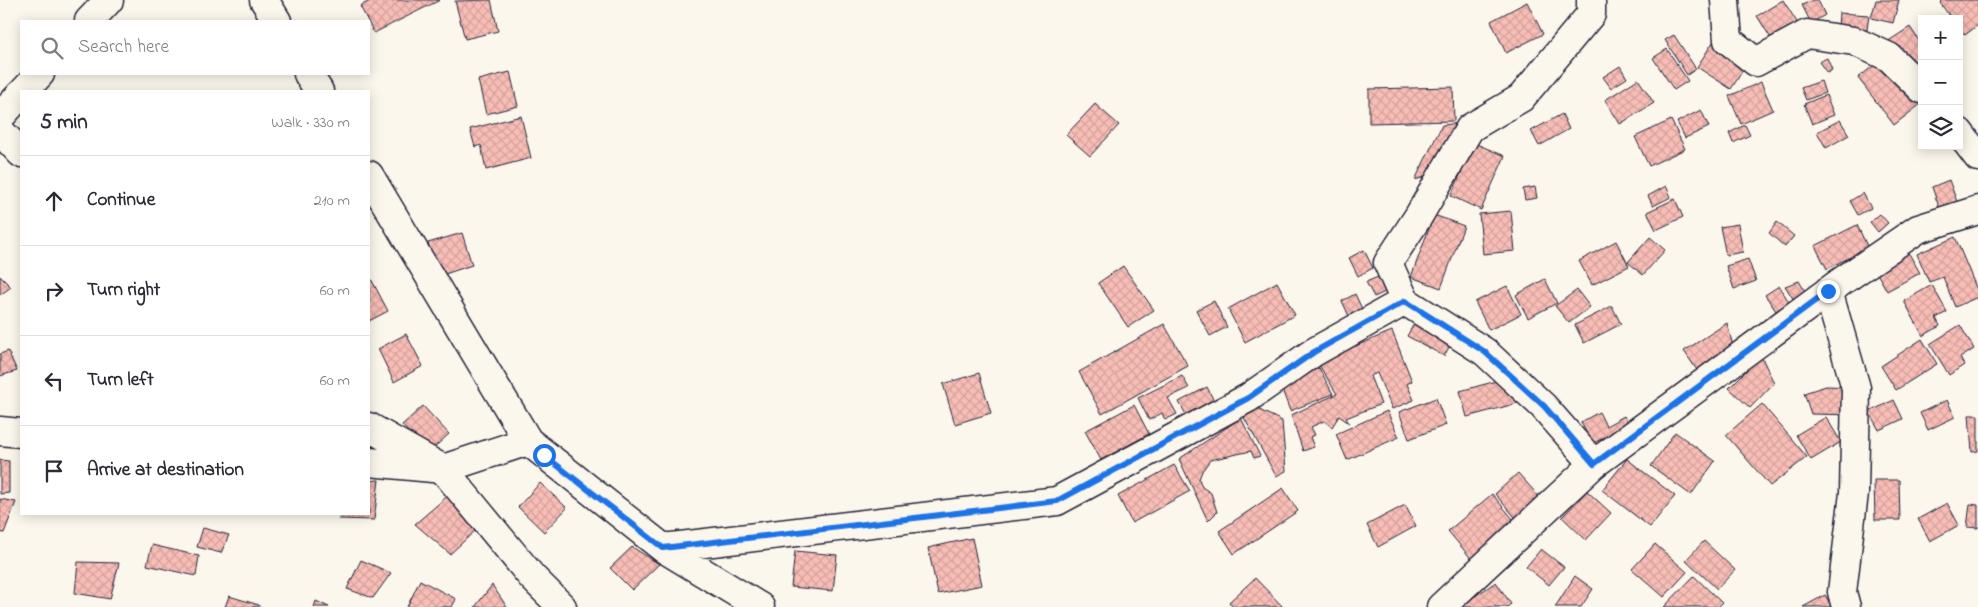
<!DOCTYPE html>
<html lang="en">
<head>
<meta charset="utf-8">
<style>
	:root { --surface:#fff; --page:#f7f7f7; --text:#2b2b33; --muted:#7c7c81; --line:#e1e1e2 }
	body { margin:0; font-family:"Indie Flower",sans-serif; background:var(--page); color:var(--text) }
	.controls { position:absolute; right:15px; top:15px; display:grid; overflow:hidden; border-radius:0px; box-shadow:0 2px 12px #0003 }
	.controls button { width:45px; height:45px; display:grid; place-items:center; padding:0; border:0; border-bottom:1px solid var(--line); background:var(--surface); color:var(--text); font:25px sans-serif }
	.stop { position:absolute; width:15px; height:15px; margin:-11px; border:4px solid #1a73e8; border-radius:50%; background:#fff }
	.stop.end { background:#1a73e8; border-color:#fff; box-shadow:0 1px 5px #0008 }
	.list { margin:0; padding:0; list-style:none }
	h2 { display:flex; justify-content:space-between; align-items:center; height:65px; margin:0; padding:0 20px; font-size:21px }
	h2 small { font-size:16px; font-weight:400; color:var(--muted) }
	.list li { display:grid; grid-template-columns:32px 1fr auto; gap:15px; align-items:center; box-sizing:border-box; height:90px; padding:0 20px; border-top:1px solid var(--line) }
	.list b { display:block; font-size:19px; white-space:nowrap }
	.list em { font-size:16px; font-style:normal; color:var(--muted) }
	.icon { flex:none; width:28px; height:28px; fill:none; stroke:currentColor; stroke-width:2; stroke-linecap:round; stroke-linejoin:round }
	.map { position:relative; flex:none; width:1978px; height:607px; overflow:hidden }
	.search { position:absolute; background:var(--surface); box-shadow:0 2px 12px #0003; left:20px; top:20px; width:350px; height:55px; display:flex; align-items:center; gap:12px; box-sizing:border-box; padding:0 18px; border-radius:0px; color:var(--muted); font-size:19px }
	.panel { position:absolute; background:var(--surface); box-shadow:0 2px 12px #0003; left:20px; top:90px; width:350px; height:425px; border-radius:0px }
	.map>svg:first-child { display:block }
	.building { fill:url(#building-cross-hatch); stroke:#22223b }
	.lines { fill:none; stroke-linecap:round; stroke-linejoin:round }
	.minor-casing { stroke:#22223b; stroke-width:31 }
	.minor { stroke:#fbf7ec; stroke-width:28 }
	.route { stroke:#1a73e8; stroke-width:6 }
</style>
</head>
<body>
<div class="map">
<svg width="1978" height="607" viewBox="0 0 1978 607">
	<defs>
		<pattern id="building-cross-hatch" width="8" height="8" patternUnits="userSpaceOnUse" patternTransform="scale(1.25)"><rect width="8" height="8" fill="#f8bdb5"/><path d="M0 0l8 8M0 8l8-8" fill="none" stroke="#d4a29d"/></pattern>
	</defs>
	<rect width="100%" height="100%" fill="#fbf7ec"/>
	<filter id="ink" filterUnits="userSpaceOnUse"><feTurbulence type="fractalNoise" baseFrequency=".02" numOctaves="2"/><feDisplacementMap in="SourceGraphic" scale="10" xChannelSelector="R" yChannelSelector="G"/><feConvolveMatrix kernelMatrix="1 2 1 2 8 2 1 2 1" color-interpolation-filters="sRGB"/></filter>
	<g filter="url(#ink)">
		<path class="building" d="M372 0H440L374 33 360 6Z
			M491 0 498 31 465 39 455 1Z
			M1783 0 1800 27 1774 43 1757 16Z
			M1813 0H1818L1825 15 1811 23 1802 5Z
			M1876 0H1899L1893 23 1871 18Z
			M1943 0H1978V25L1965 35 1959 28V19H1952L1940 3Z
			M1527 2 1543 34 1506 53 1491 21Z
			M1839 13 1869 15 1867 30 1838 27Z
			M1910 27 1922 45V65L1909 74 1887 42Z
			M1674 35 1696 69 1687 75 1665 40Z
			M1713 42 1747 64 1731 89 1697 67Z
			M1667 49 1688 81 1674 90 1653 58Z
			M1887 55 1922 100V103L1894 125 1858 78Z
			M1827 58 1832 70 1827 73 1819 62Z
			M1620 66 1627 78 1611 88 1603 77Z
			M510 72 518 106 486 114 478 80Z
			M1638 79 1654 103 1620 124 1605 100Z
			M1821 81 1825 93 1806 100 1801 88Z
			M1761 82 1773 110 1741 124 1729 96Z
			M1453 87 1454 121 1369 123V89Z
			M1826 95 1834 115 1812 124 1804 104Z
			M1095 104 1119 125 1090 156 1066 135Z
			M1701 110 1709 127 1685 138 1677 122Z
			M1562 114 1569 129 1539 146 1531 131Z
			M521 116 531 158 486 170 481 145 475 147 470 129Z
			M1671 120 1685 149 1649 166 1635 137Z
			M1840 120 1849 135 1826 148 1817 132Z
			M1469 122 1432 175 1415 180 1442 125Z
			M1745 125 1750 135 1733 143 1729 133Z
			M1474 143 1505 156 1481 210 1451 196Z
			M1949 180 1960 210 1942 216 1932 187Z
			M1666 186 1671 197 1653 206 1648 196Z
			M1535 187 1537 198 1525 200 1523 189Z
			M1863 193 1871 208 1858 215 1850 201Z
			M1675 199 1683 217 1656 230 1647 212Z
			M1511 211 1515 251 1483 254 1479 214Z
			M1880 214 1888 223 1878 232 1870 222Z
			M1434 215 1464 226 1441 288 1411 277Z
			M1777 222 1794 236 1785 247 1769 233Z
			M1738 224 1743 252 1726 255 1720 227Z
			M1857 225 1868 248 1827 269 1815 246Z
			M462 233 472 265 439 276 428 243Z
			M1650 237 1665 250 1643 275 1628 262Z
			M1955 237 1978 292V297L1955 307 1943 277 1929 282 1917 254Z
			M1616 241 1629 266 1592 285 1579 261Z
			M1364 250 1373 268 1358 276 1349 258Z
			M1907 250 1920 273 1887 291 1874 268Z
			M1748 259 1756 281 1734 289 1726 266Z
			M1123 266 1154 310 1128 327 1098 283Z
			M369 275 388 311 369 321Z
			M0 276 11 287 0 295Z
			M1378 277 1385 292 1374 297 1366 282Z
			M1545 279 1557 303 1528 318 1516 295Z
			M1799 281 1806 293 1794 300 1785 286Z
			M1277 282 1295 315 1245 342 1228 309Z
			M1932 285 1947 312 1936 318 1940 326 1923 336 1904 301Z
			M1507 286 1521 314 1489 330 1475 302Z
			M1779 286 1789 302 1776 311 1765 295Z
			M1577 290 1590 307 1569 323 1555 306Z
			M1355 294 1362 309 1349 316 1342 301Z
			M1214 301 1227 327 1210 336 1196 310Z
			M1612 306 1621 324 1584 343 1575 325Z
			M1415 322 1452 342 1444 356 1407 336Z
			M1727 323 1734 350 1699 373 1684 351Z
			M1164 324 1188 366 1102 414 1079 372Z
			M1960 325 1974 349 1960 358 1964 365 1949 375 1930 344Z
			M1392 331 1412 381 1407 384 1414 400 1392 409 1377 373 1370 376 1381 404 1346 418 1349 423 1339 416 1332 427 1324 421 1311 427 1315 435 1310 437 1314 447 1303 451 1291 415 1337 394 1317 362Z
			M406 334 423 366 394 382 378 349Z
			M1922 339 1937 364 1896 390 1881 366Z
			M8 351 17 371 0 376V354Z
			M1761 356 1774 383 1750 408 1729 388Z
			M1319 368 1333 394 1290 411 1281 387Z
			M979 373 991 413 955 424 943 384Z
			M1182 376 1189 388 1168 398 1177 414 1165 420 1162 413 1149 420 1138 398Z
			M1511 377 1518 403 1467 417 1460 391Z
			M1826 386 1855 387 1854 415 1811 414 1804 393Z
			M1207 387 1216 405 1189 420 1179 402Z
			M1436 398 1446 425 1409 439 1399 412Z
			M1894 400 1903 419 1879 430 1869 412Z
			M1947 400 1955 417 1928 430 1920 413Z
			M1762 404 1807 457 1770 486 1726 435Z
			M1134 405 1149 434 1101 460 1085 431Z
			M423 406 449 434 428 453 402 425Z
			M1251 406 1282 421 1286 471 1276 476 1241 412Z
			M1387 411 1399 437 1347 460 1336 434Z
			M1599 412 1606 426 1624 416 1629 424 1592 444 1581 422Z
			M1969 415H1978V451L1972 452Z
			M1826 417 1841 442 1811 460 1796 435Z
			M1241 418 1260 456 1254 458 1251 451 1210 460 1202 471 1199 479 1202 487 1211 493 1217 512 1208 521 1179 459Z
			M1675 432 1715 461 1691 495 1651 466Z
			M1627 459 1675 496 1650 527 1602 490Z
			M0 460 9 461V493L0 494Z
			M1174 465 1190 491 1132 523 1118 496Z
			M1518 473 1543 501 1520 523 1495 494Z
			M379 480 374 520 339 519 340 514H369V481Z
			M1874 480H1899L1900 520H1875Z
			M540 483 567 508 544 532 518 507Z
			M1283 488 1298 511 1234 554 1219 531Z
			M1587 491 1611 513 1586 540 1562 517Z
			M451 493 478 528 450 554 415 524Z
			M1492 494 1518 525 1474 562 1448 531Z
			M0 499 16 502 4 533 0 532Z
			M1947 503 1959 525 1930 541 1918 519Z
			M1970 504 1978 505V528L1967 527Z
			M1405 505 1416 526 1378 547 1367 525Z
			M203 528 229 535 221 553 197 547Z
			M972 538 982 585 938 594 928 548Z
			M1704 541 1735 570 1717 589 1686 560Z
			M1655 544 1687 572 1664 597 1632 569Z
			M152 545 199 556 196 576 147 565Z
			M632 547 659 564 632 590 610 568Z
			M1541 549 1564 567 1549 585 1526 567Z
			M795 551 837 555 833 591 791 587Z
			M361 560 391 573 373 598 347 589Z
			M78 562 119 563 110 599 75 593Z
			M1575 576 1593 589 1581 607H1555Z
			M1694 576 1722 603 1718 607H1664Z
			M1255 578 1283 607H1233L1229 602Z
			M420 580 456 599 452 607H407Z
			M1496 582 1511 604 1507 607H1459Z
			M492 585 507 607H475Z
			M1825 595 1832 607H1803Z
			M229 596 259 605V607H225Z
			M316 601 329 607H314Z"/>
		<g class="lines">
			<defs>
				<path id="minor" d="M264 0 277 21
					M1591 0V14L1521 98 1470 128 1418 217 1388 263 1405 301 1485 352 1543 406 1594 464
					M1725 0 1728 40 1756 62 1807 34 1854 41 1889 57 1922 89
					M89 21 109 0
					M308 74 319 91
					M24 91 40 74
					M0 117 21 94
					M0 131 21 153
					M1959 132 1978 157
					M369 175 528 441
					M1828 291 1856 388 1854 493 1842 592 1846 607
					M369 427 443 469 532 577 562 607
					M0 431 21 433
					M369 462 443 469 528 441 663 548 760 607
					M663 548 1057 501 1248 398 1314 352 1405 301
					M1441 607 1594 464 1842 281 1918 229 1978 210"/>
			</defs>
			<use href="#minor" class="minor-casing"/>
			<use href="#minor" class="minor"/>
		</g>
	</g>
	<g class="lines" filter="url(#ink)">
		<path class="route" d="M544 455 663 548 1057 501 1248 398 1314 352 1405 301 1485 352 1544 406 1594 464 1828 291"/>
	</g>
</svg>
<div class="controls">
<button>+</button>
<button>−</button>
<button><svg class="icon" aria-label="layers" viewBox="0 0 24 24"><path d="M12 4l9 5-9 5-9-5zM3 14l9 5 9-5"/></svg></button>
</div>
<div class="stop" style="left:544px;top:455px"></div>
<div class="stop end" style="left:1828px;top:291px"></div>
<div class="search"><svg class="icon" aria-label="search" viewBox="0 0 24 24"><circle cx="10" cy="10" r="6"/><path d="M15 15l6 6"/></svg>Search here</div>
<section class="panel">
<h2>5 min<small>Walk · 330 m</small></h2>
<ul class="list">
<li><svg class="icon" aria-label="ahead" viewBox="0 0 24 24"><path d="M12 20V5M6 11l6-6 6 6"/></svg><div><b>Continue</b></div><em>210 m</em></li>
<li><svg class="icon" aria-label="right" viewBox="0 0 24 24"><path d="M7 20v-9h11M14 6l5 5-5 5"/></svg><div><b>Turn right</b></div><em>60 m</em></li>
<li><svg class="icon" aria-label="left" viewBox="0 0 24 24"><path d="M17 20v-9H6M10 6l-5 5 5 5"/></svg><div><b>Turn left</b></div><em>60 m</em></li>
<li><svg class="icon" aria-label="arrive" viewBox="0 0 24 24"><path d="M6 21V4h12l-3 4 3 4H6"/></svg><div><b>Arrive at destination</b></div></li>
</ul>
</section>
</div>
</body>
</html>
